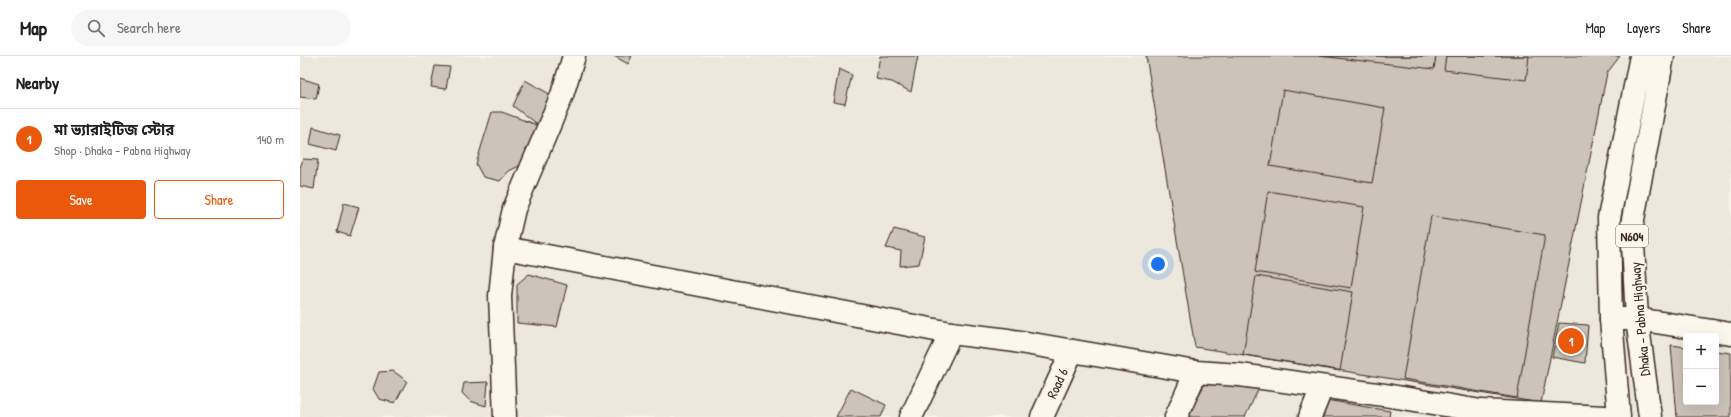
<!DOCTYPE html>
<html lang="en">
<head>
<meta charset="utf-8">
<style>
	:root { --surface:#fff; --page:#f6f6f6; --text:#202124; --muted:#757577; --line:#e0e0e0; --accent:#ea580c }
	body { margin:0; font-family:"Patrick Hand","Noto Sans Bengali",sans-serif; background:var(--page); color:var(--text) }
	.controls { position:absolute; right:12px; bottom:12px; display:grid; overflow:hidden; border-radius:4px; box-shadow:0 4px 16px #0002 }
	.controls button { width:36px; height:36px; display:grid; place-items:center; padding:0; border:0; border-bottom:1px solid var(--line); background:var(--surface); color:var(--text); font:20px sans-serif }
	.you { position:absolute; left:858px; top:208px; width:14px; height:14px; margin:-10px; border:3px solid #fff; border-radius:50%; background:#1a73e8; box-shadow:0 0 0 6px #1a73e833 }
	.badge { display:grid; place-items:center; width:26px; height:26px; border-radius:50%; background:var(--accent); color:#fff; font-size:13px; font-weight:700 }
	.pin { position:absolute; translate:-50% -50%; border:2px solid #fff; box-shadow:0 1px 4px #0006 }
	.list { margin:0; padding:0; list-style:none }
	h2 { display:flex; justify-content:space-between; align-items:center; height:52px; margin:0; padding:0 16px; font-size:17px }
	h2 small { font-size:13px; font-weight:400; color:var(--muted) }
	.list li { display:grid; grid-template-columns:26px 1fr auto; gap:12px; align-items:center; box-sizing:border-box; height:60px; padding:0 16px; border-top:1px solid var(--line) }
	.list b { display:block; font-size:15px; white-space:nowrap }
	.list p { margin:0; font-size:13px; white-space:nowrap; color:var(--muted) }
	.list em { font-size:13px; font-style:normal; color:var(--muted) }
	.actions { display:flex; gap:8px; padding:12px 16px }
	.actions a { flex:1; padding:9px 0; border:1px solid var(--accent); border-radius:4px; text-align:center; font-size:14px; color:var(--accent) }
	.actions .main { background:var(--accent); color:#fff }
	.icon { flex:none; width:22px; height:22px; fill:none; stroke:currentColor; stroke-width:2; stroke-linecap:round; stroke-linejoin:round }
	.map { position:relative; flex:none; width:1431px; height:361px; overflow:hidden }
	header { display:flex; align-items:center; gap:24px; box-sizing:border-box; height:56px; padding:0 20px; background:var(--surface); border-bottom:1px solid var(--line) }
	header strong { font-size:19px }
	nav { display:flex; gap:22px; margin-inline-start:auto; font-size:14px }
	.search { width:280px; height:36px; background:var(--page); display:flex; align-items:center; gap:10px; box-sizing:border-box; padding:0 14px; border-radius:22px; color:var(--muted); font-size:15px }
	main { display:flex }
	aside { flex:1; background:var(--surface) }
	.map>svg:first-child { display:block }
	.built { fill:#ede8dd; fill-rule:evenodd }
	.building { fill:#ccc4b9; stroke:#3b2a1e }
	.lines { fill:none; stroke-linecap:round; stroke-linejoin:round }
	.minor-casing { stroke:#3b2a1e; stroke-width:25 }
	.highway-casing { stroke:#3b2a1e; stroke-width:25 }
	.minor { stroke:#fbf7ec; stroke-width:22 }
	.highway { stroke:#fbf7ec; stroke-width:22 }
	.labels { text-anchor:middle; stroke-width:4; stroke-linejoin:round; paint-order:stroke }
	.shield { fill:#fbf7ec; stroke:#75685c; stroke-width:1 }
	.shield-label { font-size:13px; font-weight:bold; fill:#3b2a1e }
	.street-label { font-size:14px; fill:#3b2a1e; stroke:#fbf7ec }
</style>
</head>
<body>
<header>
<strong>Map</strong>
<div class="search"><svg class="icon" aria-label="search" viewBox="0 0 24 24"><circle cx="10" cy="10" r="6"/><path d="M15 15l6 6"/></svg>Search here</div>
<nav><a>Map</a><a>Layers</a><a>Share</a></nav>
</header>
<main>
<aside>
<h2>Nearby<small></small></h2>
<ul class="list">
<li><span class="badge">1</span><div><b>মা ভ‍্যারাইটিজ স্টোর</b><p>Shop · Dhaka - Pabna Highway</p></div><em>140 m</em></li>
</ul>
<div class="actions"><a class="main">Save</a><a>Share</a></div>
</aside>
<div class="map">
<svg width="1431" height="361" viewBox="0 0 1431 361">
	<rect width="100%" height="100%" fill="#fbf7ec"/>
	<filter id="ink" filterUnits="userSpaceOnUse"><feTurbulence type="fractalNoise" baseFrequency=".025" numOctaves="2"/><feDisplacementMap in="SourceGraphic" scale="8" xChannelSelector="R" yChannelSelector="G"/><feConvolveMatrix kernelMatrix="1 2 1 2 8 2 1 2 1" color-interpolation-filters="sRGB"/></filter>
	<g filter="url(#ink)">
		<path class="built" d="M0 0H1431V361H0ZM1386 280H1416V346H1386Z"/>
		<path class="building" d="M314 0H332L328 8Z
			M580 0H618L611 36 592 26 576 23Z
			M846 0H1320L1307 17 1241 347 895 291Z
			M1019 0H1136L1134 13Z
			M1146 0H1229L1226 24 1144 14Z
			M135 10 150 11 146 33 131 31Z
			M539 13 552 19 545 48 533 46Z
			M0 22 19 28 16 43 0 41Z
			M225 24 253 40 239 70 213 50Z
			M983 34 1085 52 1072 127 970 110Z
			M192 56H202L239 70 221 109 209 115 200 125 183 121 176 108Z
			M13 71 40 79 36 95 10 88Z
			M3 103 18 104 14 133 0 130V112Z
			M968 135 1064 151 1051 232 955 216Z
			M44 147 59 151 50 180 37 176Z
			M1131 160 1245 179 1217 342 1103 323Z
			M594 173 625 181 619 208 600 210 601 195 586 192Z
			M229 218 267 229 257 271 217 267V228Z
			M956 220 1053 236 1040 315 943 299Z
			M1259 267 1288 269 1285 307 1252 301Z
			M1371 289 1386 291V346H1416V295L1431 297V361H1377Z
			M93 315 107 325 95 347 79 343 73 333 79 316Z
			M909 320 959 332 945 361H887Z
			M188 326 186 350 170 345 162 337 164 327Z
			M551 332 586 349 581 361H536Z
			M1032 345 1090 355 1089 361H1018L1021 347Z"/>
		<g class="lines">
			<defs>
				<g id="minor">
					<path d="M205 192 651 277 708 284 896 316 940 319 1091 340 1181 355 1305 361"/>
					<path d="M1311 263H1337L1431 278"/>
					<path d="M205 361 200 240 205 192 214 153 262 39 274 0"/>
					<path d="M611 361 651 277"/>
					<path id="s1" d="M742 361 772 295"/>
					<path d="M876 361 896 316"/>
					<path d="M1010 361 1022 331"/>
				</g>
				<path id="highway" d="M1319 361 1311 263 1309 162 1341 0
					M1350 361 1337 263 1332 169 1363 0"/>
			</defs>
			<use href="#minor" class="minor-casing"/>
			<use href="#highway" class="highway-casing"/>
			<use href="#minor" class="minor"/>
			<use href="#highway" class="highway"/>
		</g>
	</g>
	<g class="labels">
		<rect class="shield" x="1316" y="169" width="32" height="22" rx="3"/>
		<g class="shield-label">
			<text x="1332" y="185">N604</text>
		</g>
		<g class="street-label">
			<text transform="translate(1340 263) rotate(-95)" y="5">Dhaka - Pabna Highway</text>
			<text dy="5" stroke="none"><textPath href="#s1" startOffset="37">Road 6</textPath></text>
		</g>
	</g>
</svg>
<div class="controls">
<button>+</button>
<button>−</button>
</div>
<div class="you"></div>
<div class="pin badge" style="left:1271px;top:285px">1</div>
</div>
</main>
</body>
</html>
